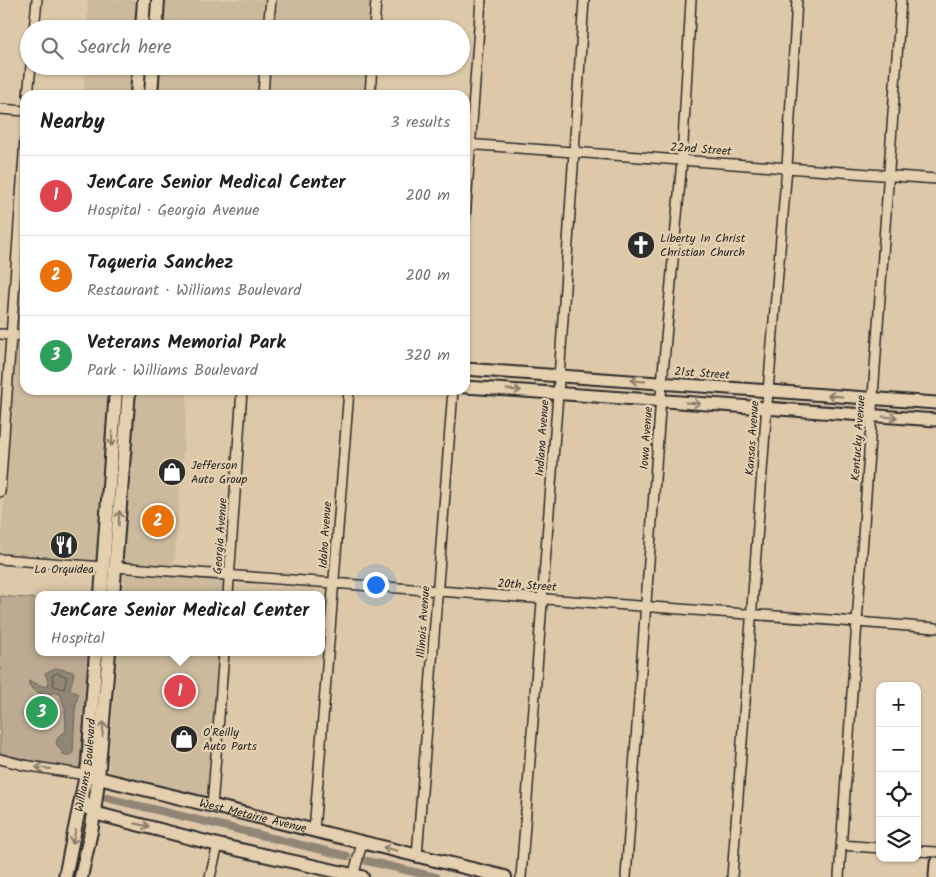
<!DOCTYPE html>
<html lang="en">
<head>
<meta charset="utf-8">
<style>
	:root { --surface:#fff; --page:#f2f2f2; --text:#202124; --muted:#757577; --line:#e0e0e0; --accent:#2563eb }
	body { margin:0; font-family:Kalam,sans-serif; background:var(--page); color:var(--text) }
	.controls { position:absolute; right:15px; bottom:15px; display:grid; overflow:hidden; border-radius:10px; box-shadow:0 1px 4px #0004 }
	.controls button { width:45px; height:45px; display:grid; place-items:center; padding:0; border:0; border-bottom:1px solid var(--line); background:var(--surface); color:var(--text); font:25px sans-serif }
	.you { position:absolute; left:375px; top:584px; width:18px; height:18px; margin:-12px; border:4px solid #fff; border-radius:50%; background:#1a73e8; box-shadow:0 0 0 8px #1a73e833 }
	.badge { display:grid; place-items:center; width:32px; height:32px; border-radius:50%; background:var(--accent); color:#fff; font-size:16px; font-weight:700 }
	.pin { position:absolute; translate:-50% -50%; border:2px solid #fff; box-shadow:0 1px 5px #0006 }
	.popup { position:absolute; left:35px; top:591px; width:290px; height:65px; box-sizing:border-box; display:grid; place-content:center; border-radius:10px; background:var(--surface); filter:drop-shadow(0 1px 4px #0005); font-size:16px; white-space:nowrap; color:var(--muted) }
	.popup b { font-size:19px; color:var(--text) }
	.popup::after { content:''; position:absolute; left:50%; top:100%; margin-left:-10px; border:10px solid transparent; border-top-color:var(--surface) }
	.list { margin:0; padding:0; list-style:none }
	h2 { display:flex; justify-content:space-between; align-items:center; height:65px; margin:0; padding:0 20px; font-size:21px }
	h2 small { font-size:16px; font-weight:400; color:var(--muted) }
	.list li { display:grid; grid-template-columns:32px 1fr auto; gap:15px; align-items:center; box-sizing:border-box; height:80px; padding:0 20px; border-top:1px solid var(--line) }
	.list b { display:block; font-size:19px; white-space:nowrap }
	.list p { margin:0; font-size:16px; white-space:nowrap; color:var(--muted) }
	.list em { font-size:16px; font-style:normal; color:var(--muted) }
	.icon { flex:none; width:28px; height:28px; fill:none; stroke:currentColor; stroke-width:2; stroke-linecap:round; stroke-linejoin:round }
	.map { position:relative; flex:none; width:936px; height:877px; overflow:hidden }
	.search { position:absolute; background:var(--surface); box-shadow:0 1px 4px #0004; left:20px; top:20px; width:450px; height:55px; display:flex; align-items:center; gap:12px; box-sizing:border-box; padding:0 18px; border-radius:28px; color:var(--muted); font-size:19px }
	.panel { position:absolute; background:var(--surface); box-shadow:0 1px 4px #0004; left:20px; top:90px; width:450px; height:305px; border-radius:15px }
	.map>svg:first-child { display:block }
	.built { fill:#ccba9d }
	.green { fill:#bcab92; stroke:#746b5e }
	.water { fill:#918674; stroke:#686257 }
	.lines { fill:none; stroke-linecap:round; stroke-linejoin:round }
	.shore { stroke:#544f48; stroke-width:1 }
	.canal { stroke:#918674; stroke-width:8 }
	.minor-casing { stroke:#2b2b2b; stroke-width:12 }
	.tertiary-casing { stroke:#2b2b2b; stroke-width:15 }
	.secondary-casing { stroke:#2b2b2b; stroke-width:16 }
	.minor { stroke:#e4cfae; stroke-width:9 }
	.tertiary { stroke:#e4cfae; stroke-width:11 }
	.secondary { stroke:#e4cfae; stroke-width:12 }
	.oneway { stroke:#887d6c }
	.labels { text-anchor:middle; stroke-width:5; stroke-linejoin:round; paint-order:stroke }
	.street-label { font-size:12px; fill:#2b2b2b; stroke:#e4cfae }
	.poi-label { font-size:12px; fill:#2b2b2b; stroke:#e4cfae; text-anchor:start }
</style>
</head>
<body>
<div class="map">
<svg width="936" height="877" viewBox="0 0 936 877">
	<rect width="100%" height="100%" fill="#ddc8a9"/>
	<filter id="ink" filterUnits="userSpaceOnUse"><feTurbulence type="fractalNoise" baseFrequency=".02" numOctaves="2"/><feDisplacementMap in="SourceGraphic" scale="10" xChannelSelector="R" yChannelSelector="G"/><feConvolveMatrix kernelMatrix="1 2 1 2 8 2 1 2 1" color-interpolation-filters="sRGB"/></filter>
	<g filter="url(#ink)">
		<path class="built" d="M88 0H371L369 29H87Z
			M85 66H366L364 95H83Z
			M25 204V390H188L174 564 223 569 222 595H123L125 563 0 555Z
			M118 652H218L209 800 108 771Z"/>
		<path class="green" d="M0 596 39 599V652H90L79 773 0 753Z"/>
		<path class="water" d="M56 668 74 672C74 678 71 682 70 689L78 694 75 711 73 753 69 755H64L56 744 58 737 66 731 65 708 60 694C47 689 45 702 29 685V681L46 687 49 684 45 673Z"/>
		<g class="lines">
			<path class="shore" d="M57 673 67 677 64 689 54 686 52 676Z"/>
			<path class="canal" d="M107 798 347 856
				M367 861 436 877"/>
			<defs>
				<path id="minor" d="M34 29 37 0
					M268 29 271 0
					M374 29 376 0
					M28 95 31 66
					M263 95 265 66
					M370 95 372 66
					M0 109 25 111
					M465 144 936 179
					M465 219 481 0
					M0 334 25 336
					M0 492 25 140
					M0 559 103 567
					M116 567 936 628
					M228 595 242 390
					M0 759 23 765 86 775
					M212 807 224 652
					M314 831 349 390
					M841 845 880 848
					M917 851 936 852
					M417 856 453 390
					M210 877 218 845
					M353 877 362 843
					M521 877 558 394 584 0
					M626 877 662 383 682 160 691 0
					M732 877 768 391 787 167 797 0
					M839 877 901 0"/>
				<path id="tertiary" d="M465 369 936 403
					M465 387 936 420
					M935 877 936 863"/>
				<g id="secondary">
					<path d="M142 29 144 0"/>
					<path d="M156 29 158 0"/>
					<path d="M137 95 139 66"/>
					<path d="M151 95 153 66"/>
					<path d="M101 595 116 390"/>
					<path d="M113 595 129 390"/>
					<path id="s1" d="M86 775 505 877"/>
					<path d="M82 797 86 806 94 813 218 845 362 877"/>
					<path id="s2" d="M65 877 88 765 96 652"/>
					<path d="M81 877 92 827 97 789 109 652"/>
				</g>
			</defs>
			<use href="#minor" class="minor-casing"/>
			<use href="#tertiary" class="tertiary-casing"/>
			<use href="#secondary" class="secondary-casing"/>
			<use href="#minor" class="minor"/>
			<use href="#tertiary" class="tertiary"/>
			<use href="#secondary" class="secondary"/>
		</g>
		<defs><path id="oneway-shaft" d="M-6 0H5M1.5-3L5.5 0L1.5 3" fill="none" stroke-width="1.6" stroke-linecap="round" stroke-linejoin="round" transform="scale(1.25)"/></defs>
		<g class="oneway">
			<use href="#oneway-shaft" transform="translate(638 381) rotate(-176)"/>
			<use href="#oneway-shaft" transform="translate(514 390) rotate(4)"/>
			<use href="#oneway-shaft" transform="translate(835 396) rotate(-176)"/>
			<use href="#oneway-shaft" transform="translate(693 403) rotate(4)"/>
			<use href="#oneway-shaft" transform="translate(890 417) rotate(4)"/>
			<use href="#oneway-shaft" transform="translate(112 439) rotate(94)"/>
			<use href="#oneway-shaft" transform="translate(119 518) rotate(-86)"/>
			<use href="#oneway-shaft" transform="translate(103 729) rotate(-86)"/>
			<use href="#oneway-shaft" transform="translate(43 768) rotate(-173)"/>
			<use href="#oneway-shaft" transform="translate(142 825) rotate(14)"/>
			<use href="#oneway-shaft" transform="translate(74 837) rotate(103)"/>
			<use href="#oneway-shaft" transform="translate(390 849) rotate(-167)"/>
		</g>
	</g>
	<defs>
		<symbol id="church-disc" viewBox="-11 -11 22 22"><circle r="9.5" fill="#2b2b2b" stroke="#e4cfae"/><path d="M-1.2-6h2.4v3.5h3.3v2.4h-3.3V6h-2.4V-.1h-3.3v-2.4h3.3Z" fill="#fff"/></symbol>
		<symbol id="shop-disc" viewBox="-11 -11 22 22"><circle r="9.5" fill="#2b2b2b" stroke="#e4cfae"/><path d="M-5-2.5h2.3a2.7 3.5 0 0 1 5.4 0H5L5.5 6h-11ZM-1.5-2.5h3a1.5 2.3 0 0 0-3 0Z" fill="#fff"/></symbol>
		<symbol id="restaurant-disc" viewBox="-11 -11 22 22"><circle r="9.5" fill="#2b2b2b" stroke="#e4cfae"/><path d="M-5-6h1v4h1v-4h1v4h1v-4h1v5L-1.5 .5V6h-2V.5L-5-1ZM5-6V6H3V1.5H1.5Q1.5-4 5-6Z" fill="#fff"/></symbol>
	</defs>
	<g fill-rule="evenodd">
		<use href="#church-disc" x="625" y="229" width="32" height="32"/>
		<use href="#shop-disc" x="156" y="456" width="32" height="32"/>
		<use href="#restaurant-disc" x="48" y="529" width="32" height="32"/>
		<use href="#shop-disc" x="168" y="723" width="32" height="32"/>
	</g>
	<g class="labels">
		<g class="street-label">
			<text transform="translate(701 149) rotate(4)" y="4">22nd Street</text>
			<text transform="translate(702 373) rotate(4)" y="4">21st Street</text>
			<text transform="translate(542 438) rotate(-86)" y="4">Indiana Avenue</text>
			<text transform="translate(646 438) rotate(-86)" y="4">Iowa Avenue</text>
			<text transform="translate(752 438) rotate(-86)" y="4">Kansas Avenue</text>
			<text transform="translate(858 438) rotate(-86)" y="4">Kentucky Avenue</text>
			<text transform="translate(325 535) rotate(-86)" y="4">Idaho Avenue</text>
			<text transform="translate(220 536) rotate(-86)" y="4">Georgia Avenue</text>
			<text transform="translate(527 585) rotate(4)" y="4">20th Street</text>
			<text transform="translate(423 622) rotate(-86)" y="4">Illinois Avenue</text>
			<text dy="4" stroke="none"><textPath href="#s2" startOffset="114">Williams Boulevard</textPath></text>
			<text dy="4" stroke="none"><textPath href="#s1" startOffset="172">West Metairie Avenue</textPath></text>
		</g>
		<g class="poi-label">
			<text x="660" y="242">Liberty In Christ<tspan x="660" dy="14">Christian Church</tspan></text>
			<text x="191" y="469">Jefferson<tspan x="191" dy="14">Auto Group</tspan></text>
			<text x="64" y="573" text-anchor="middle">La Orquidea</text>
			<text x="203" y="736">O'Reilly<tspan x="203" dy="14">Auto Parts</tspan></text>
		</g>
	</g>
</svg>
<div class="controls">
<button>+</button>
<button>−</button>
<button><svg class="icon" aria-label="locate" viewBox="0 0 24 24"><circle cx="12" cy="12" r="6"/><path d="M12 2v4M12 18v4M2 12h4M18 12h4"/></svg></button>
<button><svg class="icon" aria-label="layers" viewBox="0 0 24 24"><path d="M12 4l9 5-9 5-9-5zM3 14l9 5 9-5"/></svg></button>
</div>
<div class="you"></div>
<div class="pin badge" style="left:180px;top:691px;background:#e0444e">1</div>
<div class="popup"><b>JenCare Senior Medical Center</b>Hospital</div>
<div class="pin badge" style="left:158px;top:521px;background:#e8710a">2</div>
<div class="pin badge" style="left:42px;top:712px;background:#2e9e5b">3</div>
<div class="search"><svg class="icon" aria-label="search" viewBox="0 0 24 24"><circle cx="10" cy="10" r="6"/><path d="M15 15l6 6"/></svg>Search here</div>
<section class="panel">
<h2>Nearby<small>3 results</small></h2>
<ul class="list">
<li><span class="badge" style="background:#e0444e">1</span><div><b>JenCare Senior Medical Center</b><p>Hospital · Georgia Avenue</p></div><em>200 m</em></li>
<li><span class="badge" style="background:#e8710a">2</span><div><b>Taqueria Sanchez</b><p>Restaurant · Williams Boulevard</p></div><em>200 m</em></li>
<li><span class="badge" style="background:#2e9e5b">3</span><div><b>Veterans Memorial Park</b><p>Park · Williams Boulevard</p></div><em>320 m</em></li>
</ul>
</section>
</div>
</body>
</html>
